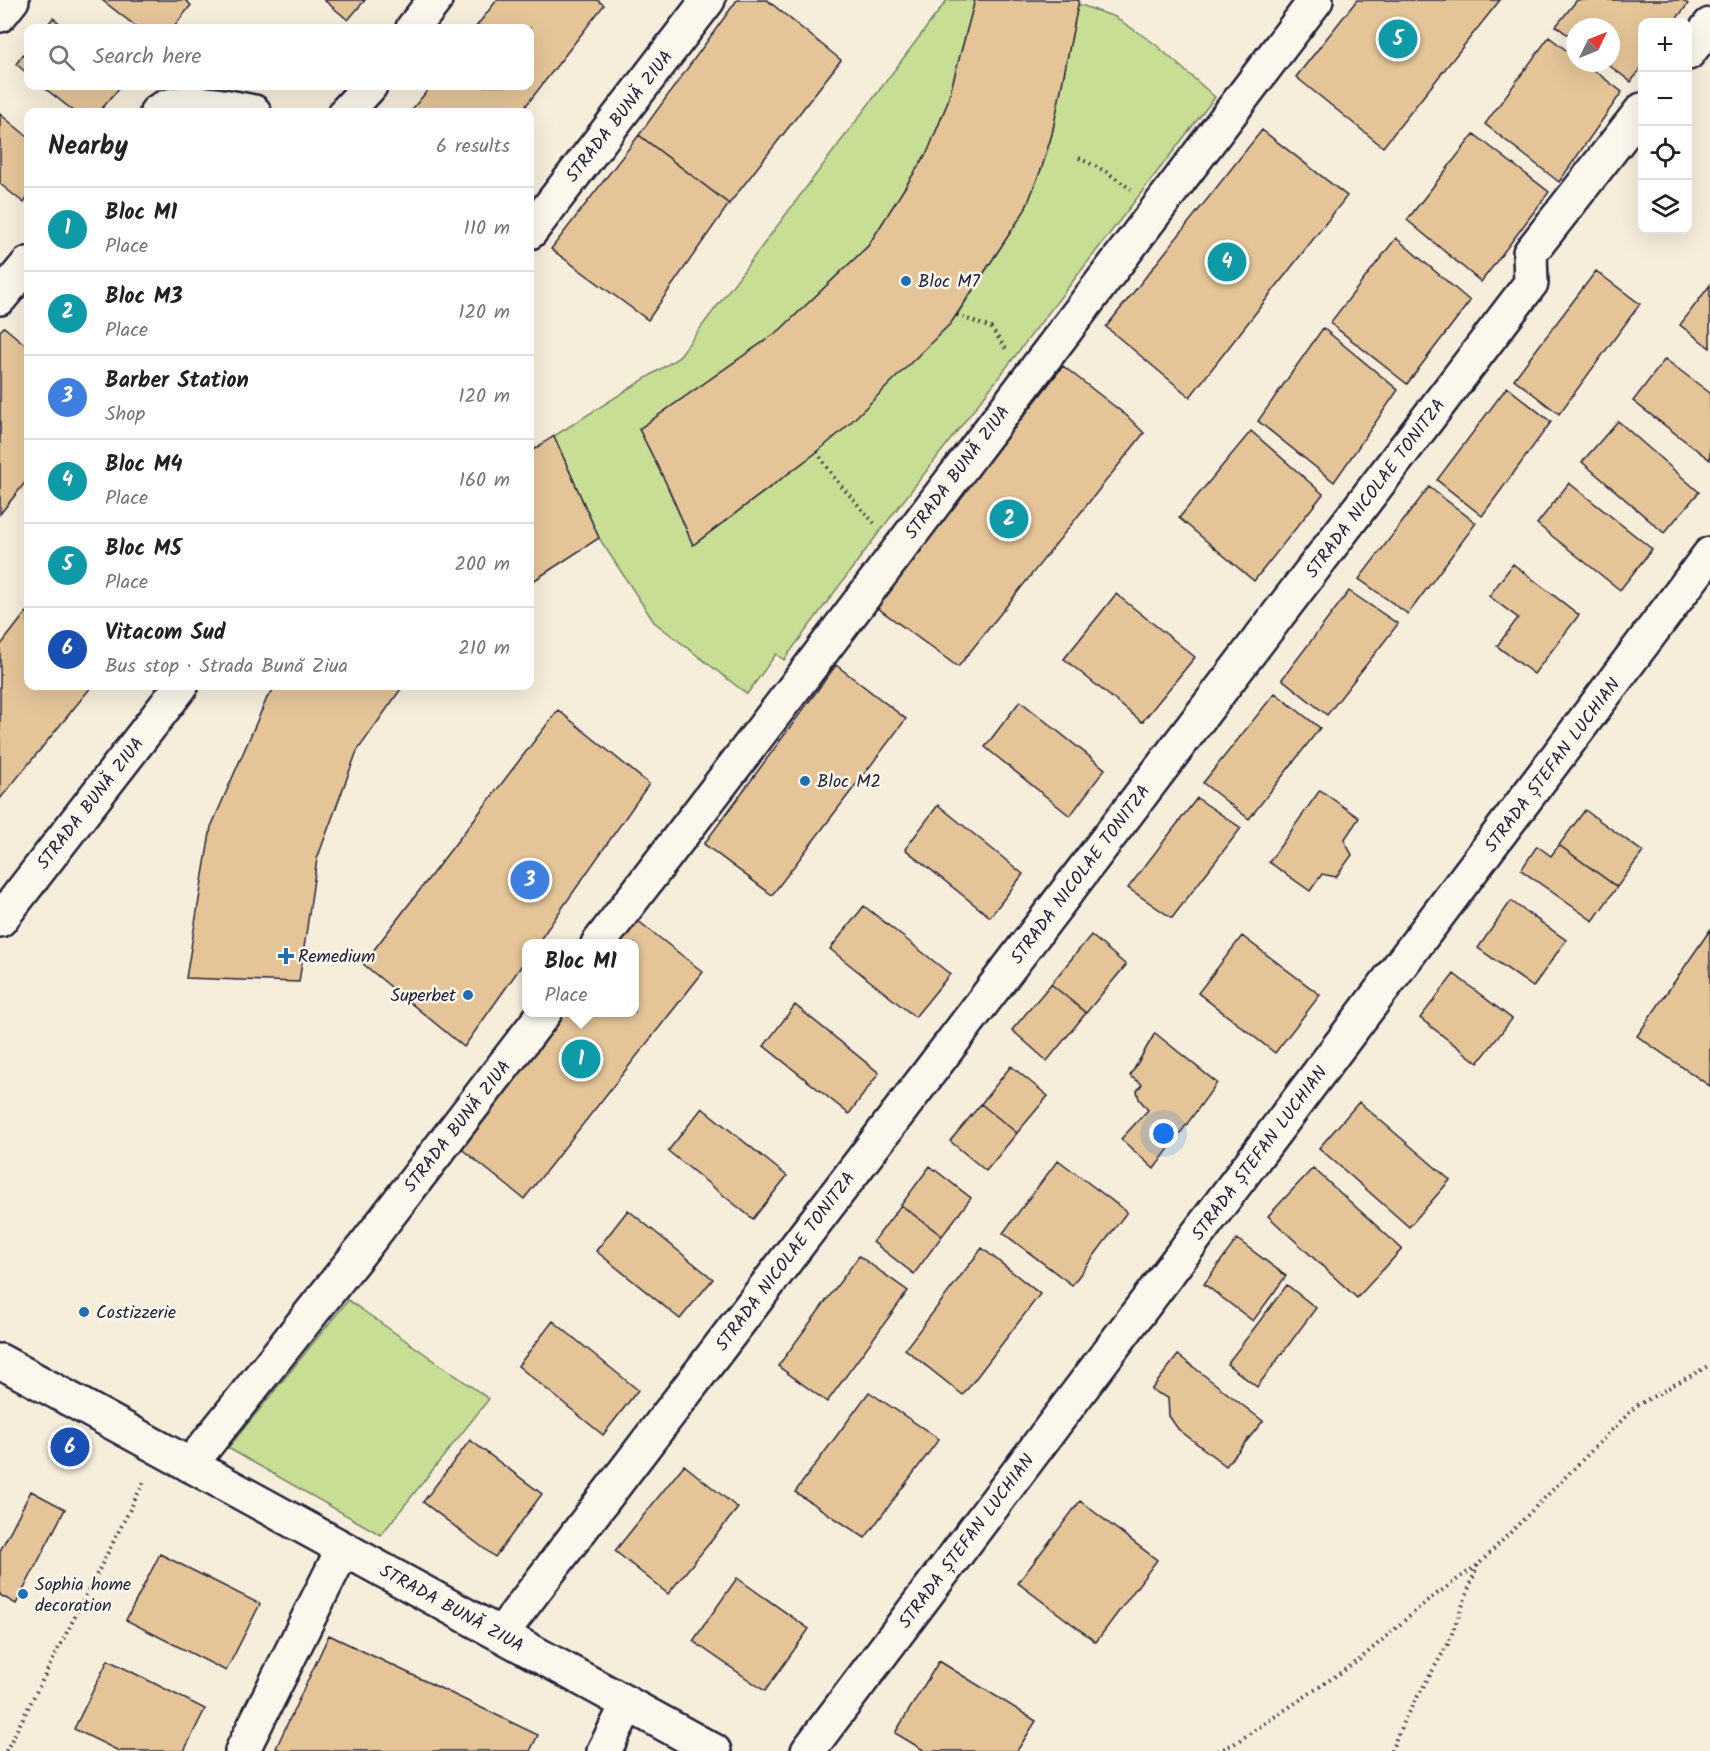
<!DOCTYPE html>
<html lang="en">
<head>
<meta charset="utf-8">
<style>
	:root { --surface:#fff; --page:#f6f6f6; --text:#222; --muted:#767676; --line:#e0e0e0; --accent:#db2777 }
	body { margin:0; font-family:Kalam,sans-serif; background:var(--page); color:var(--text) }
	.controls { position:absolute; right:18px; top:18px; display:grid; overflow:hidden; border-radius:12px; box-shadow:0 6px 24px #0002 }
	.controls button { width:54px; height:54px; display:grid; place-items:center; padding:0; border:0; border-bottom:2px solid var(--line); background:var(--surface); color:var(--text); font:30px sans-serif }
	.compass { position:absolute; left:1566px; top:18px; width:54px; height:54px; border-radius:50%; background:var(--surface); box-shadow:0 6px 24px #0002; rotate:47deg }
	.you { position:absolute; left:1164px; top:1134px; width:21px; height:21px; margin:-15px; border:4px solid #fff; border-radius:50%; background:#1a73e8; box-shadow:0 0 0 9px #1a73e833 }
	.badge { display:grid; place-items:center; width:39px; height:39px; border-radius:50%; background:var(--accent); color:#fff; font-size:20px; font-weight:700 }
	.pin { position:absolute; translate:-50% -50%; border:3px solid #fff; box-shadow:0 2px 6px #0006 }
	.popup { position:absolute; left:522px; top:939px; width:117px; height:78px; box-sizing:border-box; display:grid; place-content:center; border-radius:12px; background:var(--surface); filter:drop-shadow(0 2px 4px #0005); font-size:20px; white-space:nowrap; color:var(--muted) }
	.popup b { font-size:22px; color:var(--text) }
	.popup::after { content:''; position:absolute; left:50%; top:100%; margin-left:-12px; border:12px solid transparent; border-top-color:var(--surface) }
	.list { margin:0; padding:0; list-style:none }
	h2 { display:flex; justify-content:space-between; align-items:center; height:78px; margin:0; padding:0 24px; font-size:26px }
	h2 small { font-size:20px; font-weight:400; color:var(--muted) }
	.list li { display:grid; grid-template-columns:39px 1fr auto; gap:18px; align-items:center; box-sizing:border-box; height:84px; padding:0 24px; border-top:2px solid var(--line) }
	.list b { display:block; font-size:22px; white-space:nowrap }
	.list p { margin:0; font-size:20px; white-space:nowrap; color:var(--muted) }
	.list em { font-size:20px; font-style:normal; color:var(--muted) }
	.icon { flex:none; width:33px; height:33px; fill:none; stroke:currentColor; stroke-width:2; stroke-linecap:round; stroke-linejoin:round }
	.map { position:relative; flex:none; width:1710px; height:1751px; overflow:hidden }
	.search { position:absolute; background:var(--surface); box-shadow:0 6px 24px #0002; left:24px; top:24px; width:510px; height:66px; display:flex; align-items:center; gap:15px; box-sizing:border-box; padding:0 21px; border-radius:12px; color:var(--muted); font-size:22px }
	.panel { position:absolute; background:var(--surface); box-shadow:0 6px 24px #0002; left:24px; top:108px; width:510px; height:582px; border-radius:12px }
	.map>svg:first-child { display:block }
	.green { fill:#c7de94; stroke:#748068; stroke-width:1.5 }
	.building { fill:#e5c598; stroke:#22223b; stroke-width:1.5 }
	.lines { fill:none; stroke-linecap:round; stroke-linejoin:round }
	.minor-casing { stroke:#22223b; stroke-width:38 }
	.major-casing { stroke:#22223b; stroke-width:38 }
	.path { stroke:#22223b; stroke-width:4; stroke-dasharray:1.5 4.5; stroke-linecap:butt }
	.minor { stroke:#fbf7ec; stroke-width:33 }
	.major { stroke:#fbf7ec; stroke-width:33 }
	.poi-dot { fill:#1f6fb2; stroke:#fbf7ec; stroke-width:2 }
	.labels { text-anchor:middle; stroke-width:5; stroke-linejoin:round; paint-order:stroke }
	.street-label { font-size:18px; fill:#22223b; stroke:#fbf7ec }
	.poi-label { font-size:18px; fill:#22223b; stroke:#fbf7ec; text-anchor:start }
</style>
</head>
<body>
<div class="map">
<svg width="1710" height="1751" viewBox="0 0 1710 1751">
	<rect width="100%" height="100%" fill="#f7eddb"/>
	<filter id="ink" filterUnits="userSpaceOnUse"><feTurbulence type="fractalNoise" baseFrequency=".0167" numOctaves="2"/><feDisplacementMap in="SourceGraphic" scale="12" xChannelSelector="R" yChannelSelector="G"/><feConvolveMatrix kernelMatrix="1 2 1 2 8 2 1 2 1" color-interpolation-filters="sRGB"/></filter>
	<g filter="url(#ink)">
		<path class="green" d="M947 0H975L947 104 928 151 868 246 780 330 639 429 666 483 693 545 817 452 957 315 1025 210 1042 167 1052 134 1078 4 1115 17 1155 44 1215 97 880 531 784 660 776 654 747 694 654 622 599 538 554 436 678 358Z
			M348 1300 489 1399 381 1535 228 1448Z"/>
		<path class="building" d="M102 0H185L191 5 173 28H138Z
			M324 0H365L348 20Z
			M497 0H597L604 5 521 112H410L431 86H530V28H475Z
			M737 0H767L841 60 729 204 639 135Z
			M975 0H1079L1052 134 1042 167 1025 210 951 323 844 429 817 452 693 545 666 483 639 429 780 330 868 246 928 151 947 104Z
			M1357 0H1500L1383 147 1296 77Z
			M1577 0H1682L1688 4 1674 22H1642V66L1631 82 1606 63H1611V27H1575V40L1556 26Z
			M53 18 66 28H45Z
			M1549 37 1575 57V63H1584L1622 92 1559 182 1485 124Z
			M28 48V74L16 64Z
			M42 86H121L99 112H75Z
			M0 114 28 137V197L24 203 0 184Z
			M1262 130 1347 196 1190 397 1106 327Z
			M1474 134 1549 192 1481 282 1407 220Z
			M639 135 729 204 648 320 551 249Z
			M1396 238 1470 301 1407 384 1330 323Z
			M1596 271 1640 304 1559 414 1514 379Z
			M1710 285V348L1680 325Z
			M4 327 28 347V479L0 514V331Z
			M1323 328 1398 390 1334 482 1258 421Z
			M1665 359 1710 393V460L1633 401Z
			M1063 366 1127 416 1144 433 958 667 875 606Z
			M1507 387 1551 422 1482 516 1437 480Z
			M1618 421 1699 492 1664 533 1582 462Z
			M1251 431 1323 494 1254 581 1179 518Z
			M554 436 599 538 530 583V452Z
			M1569 483 1652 549 1620 590 1537 524Z
			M1429 487 1476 523 1408 614 1359 579Z
			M1513 564 1579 615 1534 674 1497 646 1518 618 1489 596Z
			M1349 591 1398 624 1327 715 1282 679Z
			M1116 594 1195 657 1142 722 1064 659Z
			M28 610V686H92L0 799V646Z
			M836 665 906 719 772 895 704 844Z
			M276 686H403L357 751 317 859 299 982 186 978 211 827 267 698Z
			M1275 693 1320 728 1249 819 1203 783Z
			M1020 701 1105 769 1070 816 985 747Z
			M558 710 649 784 537 944H527V958L464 1047 363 964Z
			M1320 790 1359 818 1344 840 1352 855 1336 877 1322 874 1310 891 1269 862Z
			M1197 798 1241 828 1172 918 1128 888Z
			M938 805 1023 874 990 917 905 849Z
			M1585 810 1643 852 1617 887 1559 845Z
			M1559 845 1617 887 1593 921 1521 870 1537 846 1551 856Z
			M1511 901 1566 940 1533 987 1478 948Z
			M864 906 950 974 915 1017 830 949Z
			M637 920 703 972 524 1199 459 1147 564 1012H635V944H618Z
			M1710 930V1086L1637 1036Z
			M1091 935 1126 965 1086 1013 1051 984Z
			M1242 936 1320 995 1275 1053 1198 993Z
			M1454 974 1512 1019 1478 1063 1420 1018Z
			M1051 984 1086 1013 1047 1061 1012 1030Z
			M795 1005 879 1073 849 1114 764 1046Z
			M1155 1033 1217 1083 1154 1169 1121 1139 1148 1110 1139 1099 1137 1091 1142 1084 1130 1076Z
			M1011 1066 1048 1096 1017 1133 981 1104Z
			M1359 1102 1450 1180 1409 1227 1319 1148Z
			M981 1104 1017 1133 986 1171 950 1141Z
			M702 1108 787 1176 753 1219 668 1151Z
			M1058 1160 1127 1212 1072 1285 1003 1233Z
			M930 1166 971 1198 942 1236 901 1205Z
			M1313 1168 1402 1249 1357 1298 1268 1216Z
			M901 1205 942 1236 914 1274 873 1242Z
			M628 1210 713 1279 680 1319 596 1251Z
			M1237 1239 1286 1276 1253 1321 1204 1284Z
			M982 1248 1040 1294 963 1395 905 1349Z
			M859 1256 908 1291 827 1402 778 1366Z
			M1287 1285 1316 1308 1257 1387 1227 1364Z
			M553 1321 638 1390 603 1435 518 1366Z
			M1178 1355 1263 1421 1226 1466 1178 1429 1169 1416 1168 1398 1151 1390Z
			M869 1392 939 1439 865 1538 795 1492Z
			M470 1440 542 1494 495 1557 423 1502Z
			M684 1465 738 1508 668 1594 615 1551Z
			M31 1491 65 1509 16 1604 0 1595V1551Z
			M1080 1501 1157 1560 1096 1642 1018 1583Z
			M160 1554 260 1604 226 1671 126 1620Z
			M737 1578 809 1629 765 1691 693 1641Z
			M329 1635 538 1735 530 1751H283L276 1748Z
			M108 1660 205 1709 184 1751H119L74 1729Z
			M939 1661 1036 1721 1017 1751H925L895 1733Z"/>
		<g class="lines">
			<defs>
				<path id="minor" d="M0 15 12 0
					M413 28 435 0
					M1688 53 1710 25
					M157 112C178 95 229 107 254 112
					M346 112 370 86
					M530 232 708 0
					M0 298 28 264
					M0 920 181 686
					M598 944 798 683 1316 0
					M190 1465 367 1243 545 1012
					M501 1634 1531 283 1530 253 1642 110
					M242 1751 343 1549
					M604 1751 628 1704
					M808 1751 1710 554"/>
				<path id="major" d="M0 1361 714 1751"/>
			</defs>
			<use href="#minor" class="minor-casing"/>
			<use href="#major" class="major-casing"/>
			<path class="path" d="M1079 158 1105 171 1131 189
				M957 315 991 328 1006 349
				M817 452 835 479 874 523
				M6 1751 145 1480
				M1218 1751 1234 1744 1358 1661 1427 1601 1479 1564 1636 1406 1710 1365
				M1391 1751 1404 1720 1448 1644 1478 1564"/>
			<use href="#minor" class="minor"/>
			<use href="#major" class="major"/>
		</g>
	</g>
	<g class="poi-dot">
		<circle cx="906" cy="281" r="6"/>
		<circle cx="805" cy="781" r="6"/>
		<path d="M283 947h6v6h6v6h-6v6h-6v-6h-6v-6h6z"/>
		<circle cx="468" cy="995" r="6"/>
		<circle cx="84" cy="1312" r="6"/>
		<circle cx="23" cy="1594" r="6"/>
	</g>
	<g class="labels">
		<g class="street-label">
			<text transform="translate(619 116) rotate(-52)" y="6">STRADA BUNĂ ZIUA</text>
			<text transform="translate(957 472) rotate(-53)" y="6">STRADA BUNĂ ZIUA</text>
			<text transform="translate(1375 488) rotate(-53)" y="6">STRADA NICOLAE TONITZA</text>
			<text transform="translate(1552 765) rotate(-53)" y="6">STRADA ȘTEFAN LUCHIAN</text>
			<text transform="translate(90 803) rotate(-52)" y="6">STRADA BUNĂ ZIUA</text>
			<text transform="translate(1080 874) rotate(-53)" y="6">STRADA NICOLAE TONITZA</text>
			<text transform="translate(457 1126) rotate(-52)" y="6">STRADA BUNĂ ZIUA</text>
			<text transform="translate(1259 1153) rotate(-53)" y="6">STRADA ȘTEFAN LUCHIAN</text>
			<text transform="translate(785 1261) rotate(-53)" y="6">STRADA NICOLAE TONITZA</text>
			<text transform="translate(966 1541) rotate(-53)" y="6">STRADA ȘTEFAN LUCHIAN</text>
			<text transform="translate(452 1608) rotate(29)" y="6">STRADA BUNĂ ZIUA</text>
		</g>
		<g class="poi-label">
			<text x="918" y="287">Bloc M7</text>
			<text x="817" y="787">Bloc M2</text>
			<text x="298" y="962">Remedium</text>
			<text x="456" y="1001" text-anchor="end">Superbet</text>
			<text x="96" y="1318">Costizzerie</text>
			<text x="35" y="1590">Sophia home<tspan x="35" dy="21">decoration</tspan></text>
		</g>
	</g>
</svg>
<div class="controls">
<button>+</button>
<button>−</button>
<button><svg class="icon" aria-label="locate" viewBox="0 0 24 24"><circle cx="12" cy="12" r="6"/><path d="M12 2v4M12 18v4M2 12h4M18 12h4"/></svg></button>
<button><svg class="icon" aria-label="layers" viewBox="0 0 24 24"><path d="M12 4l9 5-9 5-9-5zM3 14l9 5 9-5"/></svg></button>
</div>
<svg class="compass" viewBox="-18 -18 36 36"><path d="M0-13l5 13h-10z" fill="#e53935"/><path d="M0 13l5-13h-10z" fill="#767676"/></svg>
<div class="you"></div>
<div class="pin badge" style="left:581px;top:1059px;background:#0f9aa8">1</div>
<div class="popup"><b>Bloc M1</b>Place</div>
<div class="pin badge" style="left:1009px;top:519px;background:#0f9aa8">2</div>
<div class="pin badge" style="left:530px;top:880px;background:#3f7fe0">3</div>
<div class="pin badge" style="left:1227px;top:262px;background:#0f9aa8">4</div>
<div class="pin badge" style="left:1398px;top:39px;background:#0f9aa8">5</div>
<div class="pin badge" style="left:70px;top:1447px;background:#1a4fb4">6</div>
<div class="search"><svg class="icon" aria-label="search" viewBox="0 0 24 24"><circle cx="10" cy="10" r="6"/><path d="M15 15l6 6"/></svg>Search here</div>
<section class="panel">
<h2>Nearby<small>6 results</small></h2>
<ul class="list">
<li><span class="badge" style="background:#0f9aa8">1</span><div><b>Bloc M1</b><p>Place</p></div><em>110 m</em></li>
<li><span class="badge" style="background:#0f9aa8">2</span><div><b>Bloc M3</b><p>Place</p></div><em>120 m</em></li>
<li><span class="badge" style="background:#3f7fe0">3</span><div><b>Barber Station</b><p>Shop</p></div><em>120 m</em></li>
<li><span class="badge" style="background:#0f9aa8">4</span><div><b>Bloc M4</b><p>Place</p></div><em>160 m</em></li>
<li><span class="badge" style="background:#0f9aa8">5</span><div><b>Bloc M5</b><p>Place</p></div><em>200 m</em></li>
<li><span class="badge" style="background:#1a4fb4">6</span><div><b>Vitacom Sud</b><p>Bus stop · Strada Bună Ziua</p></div><em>210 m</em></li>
</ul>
</section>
</div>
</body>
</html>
